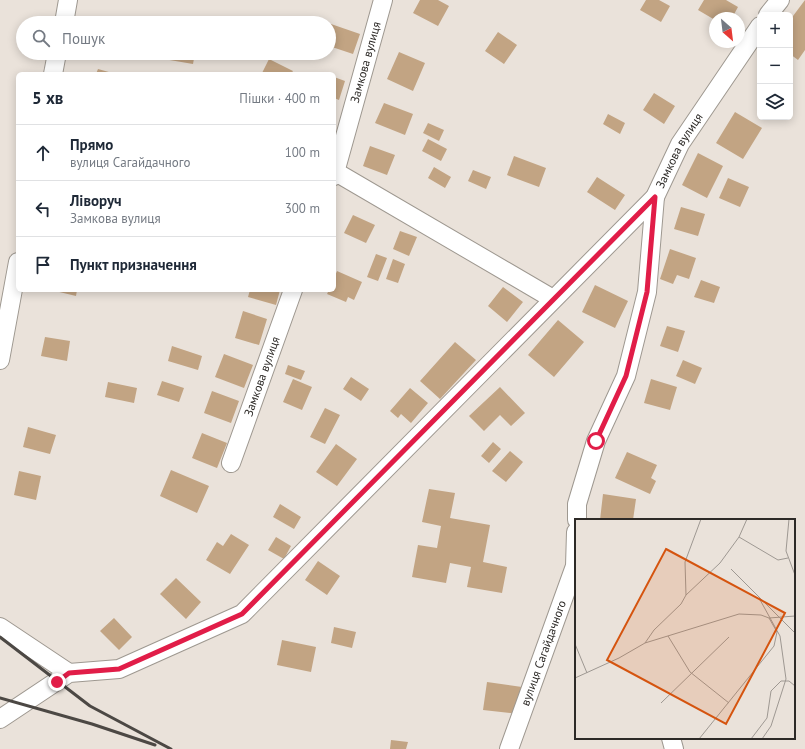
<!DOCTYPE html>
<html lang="uk">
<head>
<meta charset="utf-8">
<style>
	:root { --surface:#fff; --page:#f2f2f3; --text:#1f2937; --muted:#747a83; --line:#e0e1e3 }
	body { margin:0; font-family:"PT Sans",sans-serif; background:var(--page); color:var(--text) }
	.controls { position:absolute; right:12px; top:12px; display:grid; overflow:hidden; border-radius:6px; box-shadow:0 2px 10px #0003 }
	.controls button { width:36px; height:36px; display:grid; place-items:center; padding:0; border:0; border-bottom:1px solid var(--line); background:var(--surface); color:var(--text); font:20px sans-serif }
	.compass { position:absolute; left:709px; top:12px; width:36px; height:36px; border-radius:50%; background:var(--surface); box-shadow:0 2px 10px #0003; rotate:152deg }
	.stop { position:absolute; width:12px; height:12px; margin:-9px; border:3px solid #e11d48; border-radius:50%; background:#fff }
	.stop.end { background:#e11d48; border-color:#fff; box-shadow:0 1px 4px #0008 }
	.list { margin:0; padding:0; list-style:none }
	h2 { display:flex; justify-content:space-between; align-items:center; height:52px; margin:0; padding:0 16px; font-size:17px }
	h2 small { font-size:13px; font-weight:400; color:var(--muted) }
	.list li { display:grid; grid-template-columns:26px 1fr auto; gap:12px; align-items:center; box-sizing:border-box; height:56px; padding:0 16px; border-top:1px solid var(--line) }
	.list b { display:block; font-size:15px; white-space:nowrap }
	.list p { margin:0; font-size:13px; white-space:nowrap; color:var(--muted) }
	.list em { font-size:13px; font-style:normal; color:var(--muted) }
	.icon { flex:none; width:22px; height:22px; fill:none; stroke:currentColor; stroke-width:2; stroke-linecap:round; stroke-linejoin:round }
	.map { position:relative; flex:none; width:805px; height:749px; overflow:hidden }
	.search { position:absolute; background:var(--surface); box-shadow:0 2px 10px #0003; left:16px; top:16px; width:320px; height:44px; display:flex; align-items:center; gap:10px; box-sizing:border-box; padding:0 14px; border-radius:22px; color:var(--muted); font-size:15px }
	.panel { position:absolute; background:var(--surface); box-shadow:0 2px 10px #0003; left:16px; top:72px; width:320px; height:220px; border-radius:6px }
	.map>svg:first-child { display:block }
	.building { fill:#c2a483 }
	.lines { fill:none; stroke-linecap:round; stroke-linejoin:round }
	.minor-casing { stroke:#9e9890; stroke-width:20 }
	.minor { stroke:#fff; stroke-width:18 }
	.rail { stroke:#4c4844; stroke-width:3 }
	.route { stroke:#e11d48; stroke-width:5 }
	.labels { text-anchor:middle; stroke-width:3.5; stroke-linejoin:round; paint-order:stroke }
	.street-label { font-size:12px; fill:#2d2a27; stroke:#fff }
	.inset-road { fill:none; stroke:#9e9892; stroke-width:1 }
	.view { fill:#d5540f; fill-opacity:0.15; stroke:#d5540f; stroke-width:2 }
	.inset-edge { fill:none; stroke:#2d2a27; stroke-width:2 }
</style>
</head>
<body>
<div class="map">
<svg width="805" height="749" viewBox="0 0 805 749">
	<rect width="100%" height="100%" fill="#eae2da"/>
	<path class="building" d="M420 0H438L449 6 438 26 413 13Z
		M646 0H659L670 6 661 22 640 10Z
		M704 0H726L738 7 732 18H715V20L698 10Z
		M805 0V50L798 60 790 54V20Z
		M292 18 300 23H289Z
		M331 24 360 34 353 54 329 46V32Z
		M498 32 517 45 504 64 485 51Z
		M399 52 425 63 413 91 387 79Z
		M147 53H195L193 64 146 56Z
		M269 59 293 71 291 74 262 73Z
		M98 69 116 74H96Z
		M334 77 345 81 339 100 334 98Z
		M654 93 675 106 664 124 643 110Z
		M384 103 413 114 405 135 375 123Z
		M735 112 762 128 743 159 716 143Z
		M608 114 625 123 620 134 603 124Z
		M428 123 444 130 439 141 423 133Z
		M428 139 447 149 441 161 422 151Z
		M370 146 395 155 387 175 363 166Z
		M698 153 723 166 707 198 682 185Z
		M514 156 546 168 539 187 507 175Z
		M434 167 451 177 445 188 428 178Z
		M473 170 491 177 486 189 468 181Z
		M597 177 625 195 615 210 587 192Z
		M728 178 749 187 740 207 719 198Z
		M681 207 705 214 698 236 674 229Z
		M353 215 375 225 366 243 344 233Z
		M400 231 417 237 409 256 393 249Z
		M670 249 696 258 689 279 677 275 673 284 660 279Z
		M376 254 387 258 378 281 367 277Z
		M393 259 405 264 398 283 386 279Z
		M337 271 362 282 354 300 348 297 346 302 327 294 329 290H334V278Z
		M701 280 720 287 714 303 694 297Z
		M595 285 628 301 615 328 582 312Z
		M503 287 523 302 507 322 488 306Z
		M51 290H77L76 296Z
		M250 290H280L276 305 248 297Z
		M243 311 267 319 259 345 235 338Z
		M558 320 584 342 554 377 528 355Z
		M667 326 685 331 678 352 660 346Z
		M45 337 70 341 67 361 41 356Z
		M455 342 476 360 440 399 420 381Z
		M172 346 202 356 198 370 168 361Z
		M224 354 253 365 244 388 215 377Z
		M683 360 702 368 695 384 676 376Z
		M288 365 305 371 301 380 285 374Z
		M351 377 369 389 361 401 343 389Z
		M293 379 312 387 302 410 283 402Z
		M651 379 677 387 670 410 644 403Z
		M162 381 184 388 179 402 157 395Z
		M108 382 137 388 134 403 105 397Z
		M500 387 525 413 511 426 500 415 484 431 469 416Z
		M410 388 428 403 411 423 401 414 398 418 390 411Z
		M212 391 239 401 231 423 204 413Z
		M325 408 340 415 325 444 310 437Z
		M28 427 56 435 50 454 23 447Z
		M202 433 227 443 217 468 192 458Z
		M493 442 501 449 489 463 481 456Z
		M336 444 357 459 337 486 316 472Z
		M510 451 523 462 506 482 492 471Z
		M627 452 657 465 651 478 656 481 650 494 615 478Z
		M171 470 209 486 197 513 160 496Z
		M19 471 41 476 36 500 14 495Z
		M429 489 455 493 450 518 490 525 483 562 507 567 502 593 467 587 471 567 450 563 446 583 412 577 418 545 437 548 441 526 422 522Z
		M603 494 636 499 633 520H600Z
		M280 504 301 517 294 529 273 517Z
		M231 534 249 545 230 574 206 560 217 542 223 546Z
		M276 537 291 546 284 559 268 550Z
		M318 561 340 576 327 595 305 580Z
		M176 578 201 602 186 619 160 594Z
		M114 618 132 637 119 650 100 631Z
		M334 627 356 632 352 648 331 643Z
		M282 640 316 647 311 672 277 665Z
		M487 682 522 687 519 714 483 710Z
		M391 740 408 742 406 749H390Z"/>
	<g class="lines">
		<defs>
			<g id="minor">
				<path d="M768 15 780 0"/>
				<path d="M64 23 68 0"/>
				<path d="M53 74 57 53"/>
				<path d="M334 171 553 299"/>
				<path id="s1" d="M334 176 383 0"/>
				<path d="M0 360 18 262"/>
				<path id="s2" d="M231 463 293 290"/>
				<path d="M577 520V504L596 441 626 376 647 292 655 197"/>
				<path d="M0 627 69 673"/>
				<path id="s3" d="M0 719 69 673 119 669 242 614 655 197 680 144 760 26"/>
				<path d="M671 738 674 749"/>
				<path id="s4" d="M509 749 575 566 576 532"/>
			</g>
		</defs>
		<use href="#minor" class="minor-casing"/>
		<use href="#minor" class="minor"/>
		<path class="rail" d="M0 637 90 706 171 749
			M0 698 92 724 155 745"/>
	</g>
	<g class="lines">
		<path class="route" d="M57 682 69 673 119 669 242 614 655 197 647 292 626 376 596 441"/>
	</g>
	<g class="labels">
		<g class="street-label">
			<text dy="4" stroke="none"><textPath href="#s1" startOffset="118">Замкова вулиця</textPath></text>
			<text dy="4" stroke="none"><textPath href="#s3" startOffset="907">Замкова вулиця</textPath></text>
			<text dy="4" stroke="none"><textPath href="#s2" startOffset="92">Замкова вулиця</textPath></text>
			<text dy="4" stroke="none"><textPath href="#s4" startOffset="102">вулиця Сагайдачного</textPath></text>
		</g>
	</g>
	<g transform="translate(575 519)">
		<rect width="220" height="220" fill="#eae2da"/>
		<path class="inset-road" d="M214 0 211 32 220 56M164 18 203 41 213 39M156 50 220 114M111 76 110 43 126 0M184 79 205 117 211 160 196 207 187 220M93 117 115 153 154 184M70 124 79 111 106 85 111 76 145 44 164 18 172 0M0 125 12 154M0 159 44 139 70 124 164 95 186 96 194 99 220 97M86 184 154 118M124 220 199 127 202 113 194 99M176 220 192 199 196 172 206 162H214L220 167"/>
		<path class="view" d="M91 30 210 94 151 205 32 141Z"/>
		<rect width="220" height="220" class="inset-edge"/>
	</g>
</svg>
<div class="controls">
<button>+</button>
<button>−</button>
<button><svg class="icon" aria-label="layers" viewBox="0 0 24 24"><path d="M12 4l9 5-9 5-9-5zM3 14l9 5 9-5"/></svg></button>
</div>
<svg class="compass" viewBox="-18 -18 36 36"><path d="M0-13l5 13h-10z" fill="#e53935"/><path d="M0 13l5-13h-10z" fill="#747a83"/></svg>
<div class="stop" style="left:596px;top:441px"></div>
<div class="stop end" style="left:57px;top:682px"></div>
<div class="search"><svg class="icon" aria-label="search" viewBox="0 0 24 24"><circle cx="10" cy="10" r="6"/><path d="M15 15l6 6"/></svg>Пошук</div>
<section class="panel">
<h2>5 хв<small>Пішки · 400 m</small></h2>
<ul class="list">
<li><svg class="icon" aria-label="ahead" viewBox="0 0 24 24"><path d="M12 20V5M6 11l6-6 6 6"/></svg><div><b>Прямо</b><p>вулиця Сагайдачного</p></div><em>100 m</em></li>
<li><svg class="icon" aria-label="left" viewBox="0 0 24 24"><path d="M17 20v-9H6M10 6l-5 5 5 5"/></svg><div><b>Ліворуч</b><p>Замкова вулиця</p></div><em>300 m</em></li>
<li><svg class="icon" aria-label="arrive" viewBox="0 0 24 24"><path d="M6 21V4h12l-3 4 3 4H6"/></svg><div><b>Пункт призначення</b></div></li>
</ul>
</section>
</div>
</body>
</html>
